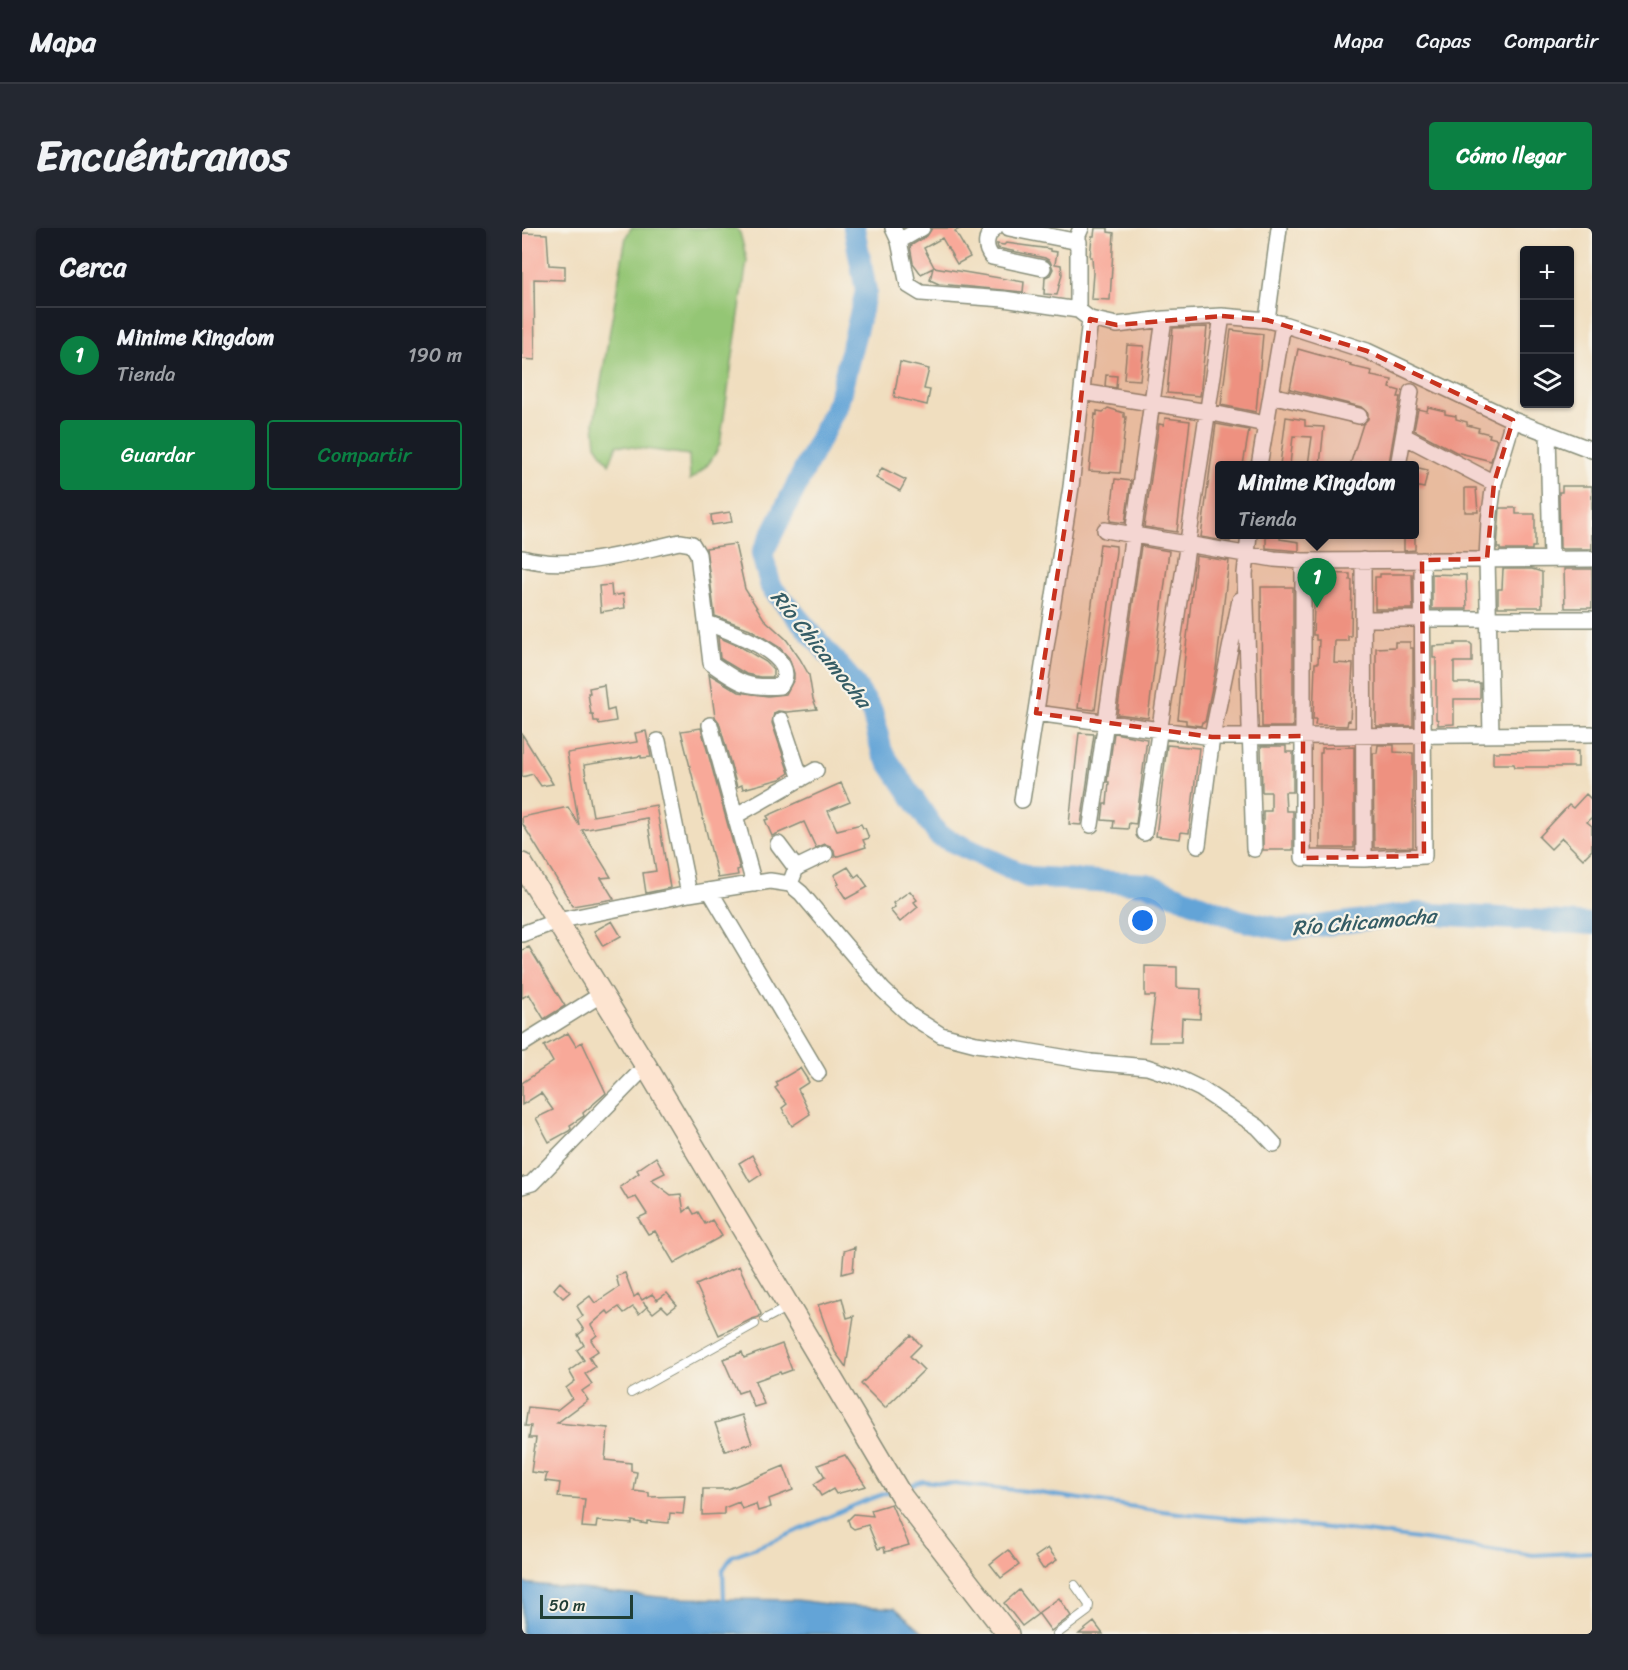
<!DOCTYPE html>
<html lang="es">
<head>
<meta charset="utf-8">
<style>
	:root { --surface:#171b24; --page:#242831; --text:#f1f3f6; --muted:#9ea1a6; --line:#363941; --accent:#0b8043 }
	body { margin:0; font-family:Sriracha,sans-serif; background:var(--page); color:var(--text) }
	.controls { position:absolute; right:18px; top:18px; display:grid; overflow:hidden; border-radius:6px; box-shadow:0 2px 4px #0004 }
	.controls button { width:54px; height:54px; display:grid; place-items:center; padding:0; border:0; border-bottom:2px solid var(--line); background:var(--surface); color:var(--text); font:30px sans-serif }
	.scale { position:absolute; left:18px; bottom:15px; width:93px; box-sizing:border-box; padding-left:6px; border:3px solid #1f3d34; border-top:0; font-size:16px; line-height:21px; white-space:nowrap; color:#1f3d34; -webkit-text-stroke:4px #f7f3e8; paint-order:stroke }
	.you { position:absolute; left:621px; top:693px; width:21px; height:21px; margin:-15px; border:4px solid #fff; border-radius:50%; background:#1a73e8; box-shadow:0 0 0 9px #1a73e833 }
	.badge { display:grid; place-items:center; width:39px; height:39px; border-radius:50%; background:var(--accent); color:#fff; font-size:20px; font-weight:700 }
	.pin { position:absolute; translate:-50% -50px; filter:drop-shadow(0 2px 3px #0008) }
	.pin::after { content:''; position:absolute; top:32px; width:21px; height:18px; background:inherit; clip-path:polygon(0 0,100% 0,50% 100%) }
	.popup { position:absolute; left:693px; top:233px; width:204px; height:78px; box-sizing:border-box; display:grid; place-content:center; border-radius:6px; background:var(--surface); filter:drop-shadow(0 2px 4px #0005); font-size:20px; white-space:nowrap; color:var(--muted) }
	.popup b { font-size:22px; color:var(--text) }
	.popup::after { content:''; position:absolute; left:50%; top:100%; margin-left:-12px; border:12px solid transparent; border-top-color:var(--surface) }
	.list { margin:0; padding:0; list-style:none }
	h2 { display:flex; justify-content:space-between; align-items:center; height:78px; margin:0; padding:0 24px; font-size:26px }
	h2 small { font-size:20px; font-weight:400; color:var(--muted) }
	.list li { display:grid; grid-template-columns:39px 1fr auto; gap:18px; align-items:center; box-sizing:border-box; height:96px; padding:0 24px; border-top:2px solid var(--line) }
	.list b { display:block; font-size:22px; white-space:nowrap }
	.list p { margin:0; font-size:20px; white-space:nowrap; color:var(--muted) }
	.list em { font-size:20px; font-style:normal; color:var(--muted) }
	.actions { display:flex; gap:12px; padding:18px 24px }
	.actions a { flex:1; padding:14px 0; border:2px solid var(--accent); border-radius:6px; text-align:center; font-size:21px; color:var(--accent) }
	.actions .main { background:var(--accent); color:#fff }
	.icon { flex:none; width:33px; height:33px; fill:none; stroke:currentColor; stroke-width:2; stroke-linecap:round; stroke-linejoin:round }
	.map { position:relative; flex:none; width:1070px; height:1406px; overflow:hidden; border-radius:6px }
	header { display:flex; align-items:center; gap:36px; box-sizing:border-box; height:84px; padding:0 30px; background:var(--surface); border-bottom:2px solid var(--line) }
	header strong { font-size:28px }
	nav { display:flex; gap:33px; margin-inline-start:auto; font-size:21px }
	.intro { display:flex; align-items:center; justify-content:space-between; box-sizing:border-box; height:144px; padding:0 36px }
	h1 { margin:0; font-size:42px }
	.button { padding:15px 27px; border-radius:6px; background:var(--accent); color:#fff; font-size:21px; font-weight:700 }
	main { display:flex; gap:36px; padding:0 36px }
	aside { flex:1; background:var(--surface); border-radius:6px; box-shadow:0 2px 4px #0004 }
	.map>svg:first-child { display:block }
	.green { fill:#94c675; stroke:#5a8254; stroke-width:1.5 }
	.water { fill:#64a4d7; stroke:#427086; stroke-width:1.5 }
	.lines { fill:none; stroke-linecap:round; stroke-linejoin:round }
	.stream { stroke:#64a4d7; stroke-width:4 }
	.river { stroke:#64a4d7; stroke-width:22 }
	.building { fill:#f8a999 }
	.lane-casing { stroke:#888e7a; stroke-width:10 }
	.street-casing { stroke:#888e7a; stroke-width:18 }
	.secondary-casing { stroke:#888e7a; stroke-width:24 }
	.lane { stroke:#fff; stroke-width:8 }
	.street { stroke:#fff; stroke-width:15 }
	.secondary { stroke:#fde4d0; stroke-width:21 }
	.marked { fill:#c8321e; fill-opacity:0.2; stroke:#c8321e; stroke-width:4.5; stroke-dasharray:12 8; stroke-linejoin:round }
	.labels { text-anchor:middle; stroke-width:4.5; stroke-linejoin:round; paint-order:stroke }
	.water-label { font-size:21px; font-style:italic; fill:#345c65; stroke:#f7f3e8 }
</style>
</head>
<body>
<header>
<strong>Mapa</strong>
<nav><a>Mapa</a><a>Capas</a><a>Compartir</a></nav>
</header>
<div class="intro"><h1>Encuéntranos</h1><a class="button">Cómo llegar</a></div>
<main>
<aside>
<h2>Cerca<small></small></h2>
<ul class="list">
<li><span class="badge">1</span><div><b>Minime Kingdom</b><p>Tienda</p></div><em>190 m</em></li>
</ul>
<div class="actions"><a class="main">Guardar</a><a>Compartir</a></div>
</aside>
<div class="map">
<svg width="1070" height="1406" viewBox="0 0 1070 1406">
	<rect width="100%" height="100%" fill="#f7f3e8"/>
	<filter id="ink" filterUnits="userSpaceOnUse"><feTurbulence type="fractalNoise" baseFrequency=".0167" numOctaves="2"/><feDisplacementMap in="SourceGraphic" scale="12" xChannelSelector="R" yChannelSelector="G"/><feConvolveMatrix kernelMatrix="1 2 1 2 8 2 1 2 1" color-interpolation-filters="sRGB"/></filter>
	<filter id="wash" filterUnits="userSpaceOnUse"><feTurbulence type="fractalNoise" baseFrequency=".008" numOctaves="4" result="noise"/><feDisplacementMap in="SourceGraphic" scale="24" xChannelSelector="R" yChannelSelector="G"/><feGaussianBlur stdDeviation="1.35" result="paint"/><feColorMatrix in="noise" values="0 0 0 0 0 0 0 0 0 0 0 0 0 0 0 0 0 1.4 0 .05"/><feComposite in="paint" operator="in"/></filter>
	<g filter="url(#wash)">
		<rect width="100%" height="100%" fill="#f0debf"/>
		<path class="green" d="M109 0H214L218 5 225 32 198 216C191 232 183 242 168 252L167 227 95 217 87 236 74 217 72 195 104 9Z"/>
		<path class="water" d="M0 1355 147 1370 275 1372 312 1377 373 1380 404 1406H0Z"/>
		<g class="lines">
			<path class="stream" d="M383 1259 400 1253 504 1263 647 1284 844 1304 1012 1327 1070 1324
				M202 1371 201 1342 210 1328 261 1309 342 1273 370 1263"/>
			<path class="river" d="M332 0 344 63 316 175 240 326 249 359 330 453 350 483 360 524 416 607 506 649 625 656 717 692 764 702 897 685 1070 696"/>
		</g>
		<g id="blocks">
			<path class="building" d="M410 0H440L433 3 448 29 435 36 420 10 402 20 412 39 502 54 501 64 417 56 408 52 411 40 399 46 391 35 388 18 405 8Z
				M573 0H586V4L592 5 588 72 569 71 571 45 570 29H568L570 8H572Z
				M0 5 25 6 27 37 43 38V52L12 51 13 132 0 131Z
				M484 15 528 21V23L535 24 533 36 539 37 540 46 535 67 522 66 523 49 528 47 531 41 528 33 523 30 476 20 475 16 482 17Z
				M685 99 678 168 645 165 651 100Z
				M709 102 741 106 734 184 699 177Z
				M605 117 622 118 618 152 602 151Z
				M776 121 829 136 828 138 850 143 849 148 870 152 868 160 878 163 876 169H878L867 235 862 234 861 237H853L839 234 838 237H828L841 196 846 191V185L839 179 768 161Z
				M378 134 407 141 402 161 408 162 405 177 372 169Z
				M584 147 595 148 594 160 583 158Z
				M906 179 923 183V186L934 188V191L945 194V197L957 200 956 203 968 206 967 209 975 211 969 233 934 224 892 202 896 181 905 183Z
				M586 180 602 185V189H604L598 245 567 243 573 186 575 187V183L581 184Z
				M764 189 783 192V198L802 199 798 237H786L790 209 771 208 768 237H758Z
				M643 190 668 193 655 304 622 299 637 196 642 197Z
				M694 196 727 202 721 237H698V306H709L708 314 679 309Z
				M892 239 906 242 902 260 892 258Z
				M360 240 384 252 378 263 354 250Z
				M593 251 609 253 603 295 588 293Z
				M1040 258H1070V321H1040L1038 320 1037 264H1040Z
				M943 260H954L956 284H943Z
				M978 280H994V286H1013V319H1010V322H978V320H975Z
				M208 284 210 294 190 297 189 287Z
				M747 306H758V311L777 314V323L744 320V309H747Z
				M882 306H893V322L882 323Z
				M213 316 223 361 242 391 264 411 278 431 287 447 291 471 295 481 265 484 256 483 252 485 250 495 267 545 258 551 221 561 220 557 215 559 197 494 193 489 187 446 217 464 246 468 264 466 272 451V445L267 430 257 419 228 401 193 388 184 320Z
				M578 316 594 318V323L573 482 556 480Z
				M619 318 647 323 626 490 595 486Z
				M674 328 707 333 694 440 683 494H680L679 498 664 496V492L656 491Z
				M981 341H1010L1020 344V379H976V361H980Z
				M1042 341H1070V380H1043Z
				M796 345 828 346V352H830L829 408H826V413H813L812 435 831 436 828 493 826 492 825 498 793 497 794 491H791L793 435H796L797 412H794V407H791L793 351H796Z
				M858 346H890L891 381H853V349H858Z
				M910 346 944 347 945 381H910Z
				M89 357 90 368 101 366 103 380 79 384 77 358Z
				M739 359H771V499H740Z
				M196 409 219 419 244 434 251 441V449H238L224 446 204 434 198 430Z
				M873 414H888V420H891V498H854V420L873 419Z
				M933 415H948L950 417V434H932V455H958V469L956 471H932V496L916 497V492L914 491V430H911V418L933 417Z
				M82 457 85 483 92 481 94 493 77 496 76 493H72L71 486H69L66 465H68L67 460Z
				M179 500 218 641 215 642 216 647 196 650 159 503Z
				M124 503 129 529 119 530V528L62 537 71 588 134 577 148 660 124 665 121 645 134 643 125 590 60 602 89 649 79 650 92 671 51 678 0 595V589L46 579 57 597 45 525 115 514 113 505Z
				M557 505 572 506 559 597 547 596Z
				M592 505 625 511 614 596 607 595 606 601 591 600 592 593 580 592 582 576H585L587 554H585Z
				M0 506 13 527 31 556 19 558 11 546 0 549Z
				M645 517 677 520 667 605 659 604 658 611 634 608Z
				M856 517H872V524L891 525V619L852 620 851 525H855Z
				M739 518H764V524H771V564H763L764 583H771V622H741V583H749V564H740Z
				M832 519V620H798V525H800V520Z
				M1056 523V539H993L992 536H971V524Z
				M319 555 328 574 306 583 315 602 339 596 341 600H343L347 610 341 612 344 619 313 629 312 622 308 618 303 616 294 620 282 594 250 608 243 592 247 591 245 588Z
				M1064 566 1070 572V589L1065 594 1070 598V622L1061 631 1040 610 1029 621 1017 609 1047 577 1051 580Z
				M326 639 333 649 337 646 346 659 324 671 315 657 317 656 312 647Z
				M388 663 395 672 392 674 396 679 378 694 368 682 373 679 371 675Z
				M90 693 99 708 81 718 72 703Z
				M7 719 43 778 22 791 7 766 0 770V722Z
				M623 738 655 739V760L679 761 678 791 660 790 659 814H627L633 768H623Z
				M46 805 54 818 60 814 84 865 61 885 62 888 48 897 49 901 47 903 27 914 14 890 31 882 19 865 0 877V855L31 834 22 818Z
				M278 840 287 854 276 861 288 886 270 898 260 880 265 876 253 860 256 858 254 854Z
				M230 927 240 946 228 954 217 935Z
				M134 929 143 945 129 952 149 967 159 966 162 984 168 979 172 986 176 984 183 996 190 992 200 1008 152 1035 133 1003 126 1006 116 990 125 986 114 969 106 972 98 959 117 945 115 942Z
				M333 1019 331 1043 320 1046 322 1023Z
				M217 1038 239 1086 237 1089 230 1091 197 1107 174 1057Z
				M103 1045 112 1069 116 1066 120 1072 130 1066 135 1072 145 1065 155 1077 146 1084 140 1078 131 1085 121 1074 125 1079 117 1086 111 1079 102 1085 97 1079 87 1086 85 1083 69 1097 75 1107 69 1112 76 1123 67 1129 73 1139 63 1146 70 1156 60 1163 66 1172 35 1195 86 1200 83 1232 109 1235V1243L115 1244 112 1263 127 1265V1269L163 1268 161 1286 148 1285 147 1295 125 1293V1296L110 1293V1296L75 1293 74 1300 60 1299 63 1271 36 1269 38 1255 23 1253 25 1246 9 1244 14 1210H7L9 1198H3L6 1179 35 1182 50 1170 44 1160 53 1153 47 1143 62 1132 55 1122 62 1117 56 1107 62 1102 55 1092 61 1088 55 1078 68 1068 73 1075 97 1059 94 1048Z
				M38 1054 48 1064 41 1070 32 1061Z
				M320 1070 325 1090 332 1088 324 1139 313 1124 296 1077Z
				M389 1107 399 1117 388 1128 402 1142 363 1180 339 1156Z
				M260 1116 270 1142 259 1146 258 1144 233 1153 242 1176 232 1179 225 1162 216 1165 201 1131 220 1124 222 1130Z
				M220 1187 230 1215 203 1223 193 1195Z
				M323 1227 344 1258 314 1266 311 1261 299 1268 292 1256 303 1249 296 1237Z
				M262 1238 271 1262 247 1271 249 1279 236 1283 234 1276 220 1281 217 1274 202 1280V1286L180 1287 181 1261H206Z
				M369 1276 387 1317 363 1324 362 1319 356 1321 346 1297 332 1301 328 1298 326 1292 332 1286 351 1288 349 1282Z
				M526 1320 535 1332 521 1341 513 1329Z
				M486 1322 497 1337 479 1350 468 1336Z
				M497 1362 516 1386 500 1398 482 1375Z
				M537 1370 549 1388 529 1403 516 1385Z
				M572 1394 581 1406H557Z"/>
		</g>
	</g>
	<g filter="url(#ink)">
		<use href="#blocks" fill-opacity="0" stroke="#888e7a" stroke-width="1.5"/>
		<g class="lines">
			<defs>
				<path id="lane" d="M243 1091 266 1079
					M109 1165 233 1096
					M535 1406 566 1383 567 1377 553 1357"/>
				<path id="street" d="M371 0 377 13 386 57 399 65 482 71 556 82
					M473 0C463 7 462 20 470 29L521 40
					M487 0 557 14
					M559 0 556 7V82L568 91 595 97 642 91 700 88 745 92 761 96 845 123 991 192 1070 222
					M377 13 400 0
					M745 92 757 0
					M560 164 686 184 743 196
					M749 167 837 188
					M1026 205 1029 331
					M882 208 972 255
					M737 238 761 96
					M876 238 889 164
					M583 302 752 331 781 333 1070 331
					M727 306 723 346 732 621
					M0 330C48 344 110 324 158 314L170 316 176 326 189 435C216 454 224 461 258 458 283 428 204 402 185 395
					M841 332 842 631
					M781 333V630L842 631 902 628 900 332
					M841 391H1070
					M514 485 690 509 1070 506
					M259 492 279 551
					M188 497 232 656
					M969 507 965 331 967 292 972 255 991 192
					M136 513 167 666
					M500 572 549 259 568 91
					M213 588 294 542
					M569 597 642 91
					M622 605 700 88
					M256 616 274 640
					M676 617 690 509 718 372
					M268 656 274 640 303 626
					M188 663 296 845
					M0 706 35 693 167 666 248 653 268 656 279 665 361 762 389 788 419 807 454 816 492 821 569 834 625 839 652 848 679 861 736 899 752 916
					M0 816 80 766
					M0 958 10 955 124 838"/>
				<path id="secondary" d="M0 636 124 838 380 1269 486 1406"/>
			</defs>
			<use href="#lane" class="lane-casing"/>
			<use href="#street" class="street-casing"/>
			<use href="#secondary" class="secondary-casing"/>
			<use href="#lane" class="lane"/>
			<use href="#street" class="street"/>
			<use href="#secondary" class="secondary"/>
		</g>
	</g>
	<path class="marked" d="M700 88 745 92 845 123 991 192 972 255 965 331 900 332 902 628 781 630V508L690 509 514 485 549 259 568 91 595 97Z"/>
	<g class="labels">
		<g class="water-label">
			<text transform="translate(299 421) rotate(51)" y="7">Río Chicamocha</text>
			<text transform="translate(842 694) rotate(-5)" y="7">Río Chicamocha</text>
		</g>
	</g>
</svg>
<div class="controls">
<button>+</button>
<button>−</button>
<button><svg class="icon" aria-label="layers" viewBox="0 0 24 24"><path d="M12 4l9 5-9 5-9-5zM3 14l9 5 9-5"/></svg></button>
</div>
<div class="scale">50 m</div>
<div class="you"></div>
<div class="pin badge" style="left:795px;top:380px">1</div>
<div class="popup"><b>Minime Kingdom</b>Tienda</div>
</div>
</main>
</body>
</html>
